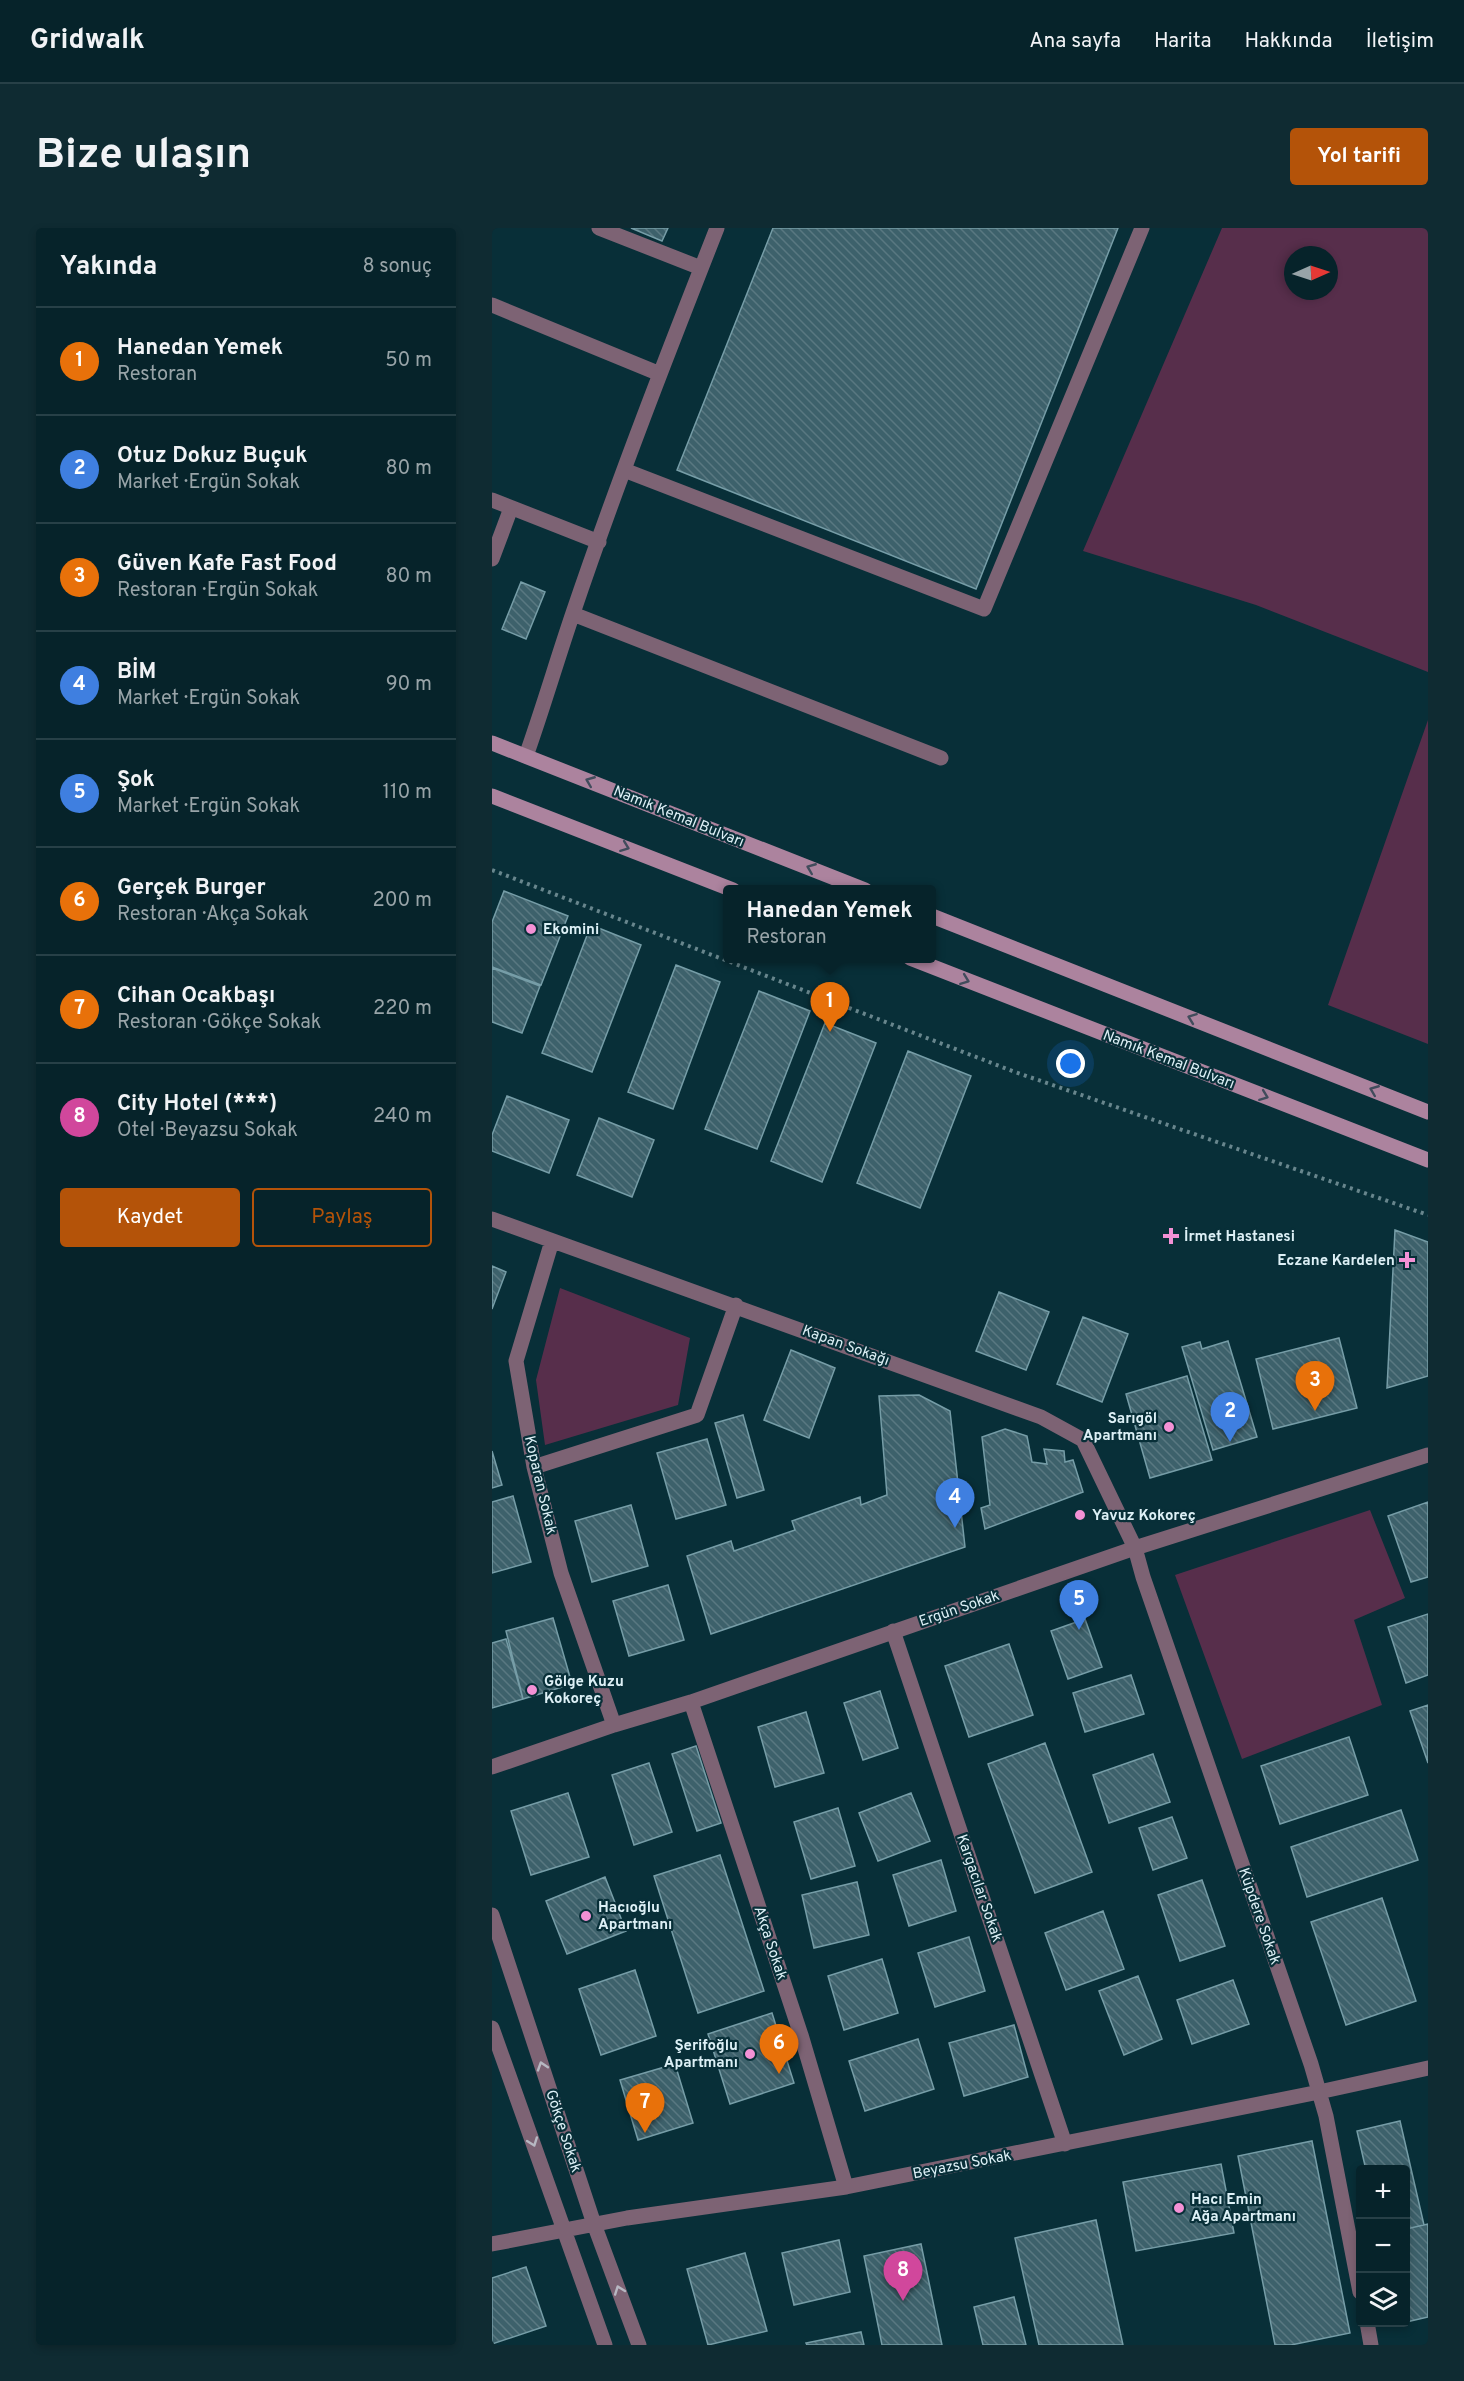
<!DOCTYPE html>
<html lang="tr">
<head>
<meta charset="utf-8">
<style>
	:root { --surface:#06232a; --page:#0f2b32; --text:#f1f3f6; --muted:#98a4a8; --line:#274047; --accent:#b45309 }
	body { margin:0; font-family:Overpass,sans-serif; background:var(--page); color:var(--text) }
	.controls { position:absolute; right:18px; bottom:18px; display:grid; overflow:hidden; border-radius:6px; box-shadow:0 3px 9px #0003 }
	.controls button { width:54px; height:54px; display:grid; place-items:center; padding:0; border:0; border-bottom:2px solid var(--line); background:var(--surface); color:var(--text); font:30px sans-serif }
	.compass { position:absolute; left:792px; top:18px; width:54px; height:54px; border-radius:50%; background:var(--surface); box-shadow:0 3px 9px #0003; rotate:87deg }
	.you { position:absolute; left:579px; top:836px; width:21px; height:21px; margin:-15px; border:4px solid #fff; border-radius:50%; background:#1a73e8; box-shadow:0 0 0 9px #1a73e833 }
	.badge { display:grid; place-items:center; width:39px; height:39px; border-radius:50%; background:var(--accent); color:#fff; font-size:20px; font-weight:700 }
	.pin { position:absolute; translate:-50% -50px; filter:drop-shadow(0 2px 3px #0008) }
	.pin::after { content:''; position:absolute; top:32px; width:21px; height:18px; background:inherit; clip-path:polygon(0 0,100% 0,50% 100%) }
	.popup { position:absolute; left:231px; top:657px; width:213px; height:78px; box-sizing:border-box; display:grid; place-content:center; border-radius:6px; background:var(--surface); filter:drop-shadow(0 2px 4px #0005); font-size:20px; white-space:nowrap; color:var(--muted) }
	.popup b { font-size:22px; color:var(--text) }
	.popup::after { content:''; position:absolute; left:50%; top:100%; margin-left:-12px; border:12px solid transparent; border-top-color:var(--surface) }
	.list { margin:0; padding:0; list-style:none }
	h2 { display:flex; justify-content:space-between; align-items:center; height:78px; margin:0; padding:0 24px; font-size:26px }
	h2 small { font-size:20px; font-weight:400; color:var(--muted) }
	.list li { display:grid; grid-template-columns:39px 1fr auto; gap:18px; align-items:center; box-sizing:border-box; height:108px; padding:0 24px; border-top:2px solid var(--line) }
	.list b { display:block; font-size:22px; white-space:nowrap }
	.list p { margin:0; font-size:20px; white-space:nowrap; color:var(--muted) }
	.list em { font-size:20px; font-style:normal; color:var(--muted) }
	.actions { display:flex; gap:12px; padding:18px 24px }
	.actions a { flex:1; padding:14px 0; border:2px solid var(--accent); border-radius:6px; text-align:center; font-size:21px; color:var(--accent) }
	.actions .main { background:var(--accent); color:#fff }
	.icon { flex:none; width:33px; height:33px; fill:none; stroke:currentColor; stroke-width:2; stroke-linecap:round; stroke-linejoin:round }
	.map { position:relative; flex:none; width:936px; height:2117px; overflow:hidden; border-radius:6px }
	header { display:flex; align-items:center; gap:36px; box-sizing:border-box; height:84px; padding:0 30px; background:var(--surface); border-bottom:2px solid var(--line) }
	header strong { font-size:28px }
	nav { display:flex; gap:33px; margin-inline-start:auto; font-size:21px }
	.intro { display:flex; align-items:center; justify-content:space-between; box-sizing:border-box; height:144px; padding:0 36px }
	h1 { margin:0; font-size:42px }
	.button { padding:15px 27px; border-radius:6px; background:var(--accent); color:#fff; font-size:21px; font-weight:700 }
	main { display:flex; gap:36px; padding:0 36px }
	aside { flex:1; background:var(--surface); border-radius:6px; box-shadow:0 3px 9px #0003 }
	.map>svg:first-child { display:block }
	.green { fill:#572e4b; fill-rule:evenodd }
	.building { fill:url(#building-back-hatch); stroke:#769da7; stroke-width:1.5 }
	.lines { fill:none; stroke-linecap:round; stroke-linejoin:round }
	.path { stroke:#68868d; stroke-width:4; stroke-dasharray:3 4.5; stroke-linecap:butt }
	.service { stroke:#7d6374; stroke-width:15 }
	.minor { stroke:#7d6374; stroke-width:15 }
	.secondary { stroke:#ac839e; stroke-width:15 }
	.oneway { stroke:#414c5c }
	.oneway2 { stroke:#b7b8c2 }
	.poi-dot { fill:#f391d5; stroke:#082f38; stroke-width:2 }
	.labels { text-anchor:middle; stroke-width:4.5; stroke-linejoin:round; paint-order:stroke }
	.street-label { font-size:15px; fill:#ddf0f6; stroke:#082f38 }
	.poi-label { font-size:15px; font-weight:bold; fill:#ddf0f6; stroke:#082f38; text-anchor:start }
</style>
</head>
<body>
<header>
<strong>Gridwalk</strong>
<nav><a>Ana sayfa</a><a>Harita</a><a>Hakkında</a><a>İletişim</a></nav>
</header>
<div class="intro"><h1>Bize ulaşın</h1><a class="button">Yol tarifi</a></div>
<main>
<aside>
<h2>Yakında<small>8 sonuç</small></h2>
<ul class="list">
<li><span class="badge" style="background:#e8710a">1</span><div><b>Hanedan Yemek</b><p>Restoran</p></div><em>50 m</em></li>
<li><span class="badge" style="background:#3f7fe0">2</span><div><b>Otuz Dokuz Buçuk</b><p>Market · Ergün Sokak</p></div><em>80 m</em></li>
<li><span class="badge" style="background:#e8710a">3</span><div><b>Güven Kafe Fast Food</b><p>Restoran · Ergün Sokak</p></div><em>80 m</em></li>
<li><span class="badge" style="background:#3f7fe0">4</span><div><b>BİM</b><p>Market · Ergün Sokak</p></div><em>90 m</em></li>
<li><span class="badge" style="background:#3f7fe0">5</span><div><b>Şok</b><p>Market · Ergün Sokak</p></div><em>110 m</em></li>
<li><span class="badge" style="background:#e8710a">6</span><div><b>Gerçek Burger</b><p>Restoran · Akça Sokak</p></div><em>200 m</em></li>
<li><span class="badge" style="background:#e8710a">7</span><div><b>Cihan Ocakbaşı</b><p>Restoran · Gökçe Sokak</p></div><em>220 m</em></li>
<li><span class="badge" style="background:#d1479c">8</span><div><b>City Hotel (***)</b><p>Otel · Beyazsu Sokak</p></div><em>240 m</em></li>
</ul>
<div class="actions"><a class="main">Kaydet</a><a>Paylaş</a></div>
</aside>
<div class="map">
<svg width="936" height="2117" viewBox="0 0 936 2117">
	<defs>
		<pattern id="building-back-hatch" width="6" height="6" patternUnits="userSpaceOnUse" patternTransform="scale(1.5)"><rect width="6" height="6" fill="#3d616b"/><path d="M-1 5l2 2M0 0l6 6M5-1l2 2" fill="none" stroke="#597881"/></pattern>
	</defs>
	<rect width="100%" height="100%" fill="#082f38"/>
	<path class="green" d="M730 0H936V444L764 377 591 323ZM801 27H837V63H801Z
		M936 492V816L836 777Z
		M68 1060 198 1110 186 1177 53 1217 44 1152Z
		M878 1282 913 1370 862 1392 890 1477 750 1531 683 1347Z"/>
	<path class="building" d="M139 0H176L170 13Z
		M281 0H626L484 361 185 242Z
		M29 354 53 364 34 411 10 401Z
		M12 663 76 688 49 757 0 739V694Z
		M99 697 149 717 100 844 50 825Z
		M184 737 228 754 181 881 136 864Z
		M0 740 48 758 30 805 0 794Z
		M267 763 318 783 265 921 213 901Z
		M333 795 384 815 330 954 279 933Z
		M416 823 479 848 428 980 365 955Z
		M15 868 77 892 57 945 0 923V907Z
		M107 890 162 912 140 969 85 947Z
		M903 1002 936 1014V1148L895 1160Z
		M0 1038 14 1044 0 1081Z
		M507 1064 557 1084 534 1142 484 1123Z
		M591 1089 636 1106 610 1174 565 1156Z
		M847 1110 865 1180 781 1201 764 1131Z
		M736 1113 765 1209 721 1222 690 1119 708 1114 710 1121Z
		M299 1122 343 1140 317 1210 272 1192Z
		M695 1148 720 1232 658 1250 634 1166Z
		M427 1167 458 1183 473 1319 219 1406 195 1328 239 1313 242 1323 303 1302 300 1293 368 1269 369 1277 395 1267 387 1168Z
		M251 1187 272 1262 245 1270 223 1195Z
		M513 1201 535 1208 540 1234 555 1236 552 1221 572 1223 573 1234 581 1232 591 1264 493 1301 489 1280 498 1277 490 1209Z
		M215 1211 234 1277 184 1291 165 1225Z
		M0 1223 10 1257 0 1260Z
		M21 1268 39 1334 0 1345V1274Z
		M936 1274V1349L919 1354 896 1288Z
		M139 1277 156 1338 100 1354 83 1293Z
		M176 1357 192 1412 137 1428 121 1373Z
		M936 1386V1447L914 1455 896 1399Z
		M61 1390 80 1456 31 1471 14 1403Z
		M593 1391 610 1439 576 1451 559 1403Z
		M14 1411 31 1471 0 1480V1415Z
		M517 1416 541 1487 477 1509 453 1438Z
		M639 1447 652 1486 593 1504 581 1465Z
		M388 1463 406 1520 371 1532 352 1475Z
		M936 1477V1535L918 1483Z
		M314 1484 332 1545 283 1559 266 1499Z
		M857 1509 876 1567 788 1596 769 1538Z
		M553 1515 600 1644 543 1665 496 1536Z
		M204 1518 229 1595 205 1603 180 1526Z
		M661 1526 678 1574 617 1595 601 1547Z
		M157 1535 180 1604 142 1617 120 1547Z
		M76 1565 97 1629 39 1647 19 1583Z
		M419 1565 438 1613 386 1633 367 1585Z
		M346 1580 363 1638 319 1651 302 1594Z
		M909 1582 926 1632 815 1669 799 1619Z
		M680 1589 695 1630 661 1642 647 1600Z
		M228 1627 272 1763 206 1785 162 1648Z
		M449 1632 464 1683 417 1698 401 1647Z
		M113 1649 134 1703 75 1726 54 1673Z
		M710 1652 733 1718 688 1733 666 1667Z
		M365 1654 377 1707 322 1720 310 1667Z
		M890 1670 924 1773 854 1797 819 1694Z
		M611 1683 632 1741 574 1762 553 1705Z
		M477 1709 493 1763 443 1779 426 1725Z
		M390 1731 406 1785 352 1802 336 1748Z
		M143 1742 164 1808 109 1827 87 1761Z
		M646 1748 670 1811 632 1827 607 1763Z
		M741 1752 757 1796 700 1816 685 1772Z
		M280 1785 302 1855 238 1876 216 1806Z
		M522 1797 536 1849 472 1868 457 1815Z
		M426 1811 442 1861 373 1883 357 1833Z
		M183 1836 201 1895 146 1912 128 1852Z
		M908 1893 932 1997 914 2001V1942H874L865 1903Z
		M820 1913 858 2105 799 2117H783L746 1928Z
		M729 1936 742 2005 644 2023 631 1954Z
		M604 1992 631 2117H547L523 2010Z
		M936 1996V2089L910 2095 914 2094V2001Z
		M347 2012 358 2064 302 2077 290 2025Z
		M429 2016 450 2117H390L372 2028Z
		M253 2025 275 2103 216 2117 195 2041Z
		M34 2039 54 2098 0 2116V2050Z
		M522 2069 534 2117H491L482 2079Z
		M369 2104 372 2117H315L314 2115Z"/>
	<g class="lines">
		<path class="path" d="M0 642 523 844 936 987"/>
		<path class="service" d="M107 0 209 40
			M0 77 168 146
			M132 242 492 381 650 0
			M0 272 107 314
			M0 331 19 280
			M81 386 449 530
			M34 528C51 480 65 432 81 385 125 255 175 127 225 0"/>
		<path class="minor" d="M0 991 549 1189 591 1212 643 1320 651 1349 819 1836 834 1888 868 2064
			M60 1013 24 1133 42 1239 69 1345 122 1497
			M42 1239 205 1187 244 1077
			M401 1403 573 1916
			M199 1474 309 1807 354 1959
			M0 1539 122 1497 199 1474 643 1320 936 1227
			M0 1687 102 1996 147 2117
			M0 1800 113 2117
			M0 2016 135 1990 354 1959 827 1864 936 1840
			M875 2094 879 2117"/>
		<path class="secondary" d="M0 515 373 662
			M0 568 241 662
			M440 688 936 884
			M418 730 936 932"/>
	</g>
	<defs><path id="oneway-chevron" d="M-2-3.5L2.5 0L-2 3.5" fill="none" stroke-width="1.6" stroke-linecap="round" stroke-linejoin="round" transform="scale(1.5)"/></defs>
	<g class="oneway">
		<use href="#oneway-chevron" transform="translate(98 553) rotate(-158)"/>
		<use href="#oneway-chevron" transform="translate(133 619) rotate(21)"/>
		<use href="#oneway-chevron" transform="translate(319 640) rotate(-158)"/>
		<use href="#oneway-chevron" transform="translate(473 752) rotate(21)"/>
		<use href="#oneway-chevron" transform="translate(700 790) rotate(-159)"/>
		<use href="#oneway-chevron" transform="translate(882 862) rotate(-158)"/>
		<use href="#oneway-chevron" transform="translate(772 868) rotate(21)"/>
	</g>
	<g class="oneway2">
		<use href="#oneway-chevron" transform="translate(50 1838) rotate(-108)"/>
		<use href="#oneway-chevron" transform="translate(41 1914) rotate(70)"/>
		<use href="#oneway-chevron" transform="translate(127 2062) rotate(-110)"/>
	</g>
	<g class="poi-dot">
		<circle cx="39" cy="701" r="6"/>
		<path d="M676 999h6v6h6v6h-6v6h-6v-6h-6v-6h6z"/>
		<path d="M912 1023h6v6h6v6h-6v6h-6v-6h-6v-6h6z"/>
		<circle cx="677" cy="1199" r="6"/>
		<circle cx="588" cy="1287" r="6"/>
		<circle cx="40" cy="1462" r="6"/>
		<circle cx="94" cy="1688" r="6"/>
		<circle cx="258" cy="1826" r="6"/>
		<circle cx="687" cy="1980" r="6"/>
	</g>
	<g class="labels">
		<g class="street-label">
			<text transform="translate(187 588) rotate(22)" y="5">Namık Kemal Bulvarı</text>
			<text transform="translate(677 831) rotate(21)" y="5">Namık Kemal Bulvarı</text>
			<text transform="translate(354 1117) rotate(20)" y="5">Kapan Sokağı</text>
			<text transform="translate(49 1257) rotate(77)" y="5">Koparan Sokak</text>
			<text transform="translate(467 1380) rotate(-19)" y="5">Ergün Sokak</text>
			<text transform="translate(488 1660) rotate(71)" y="5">Kargacılar Sokak</text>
			<text transform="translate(768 1688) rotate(71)" y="5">Küpdere Sokak</text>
			<text transform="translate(279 1715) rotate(72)" y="5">Akça Sokak</text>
			<text transform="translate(72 1903) rotate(72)" y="5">Gökçe Sokak</text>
			<text transform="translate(470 1936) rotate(-11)" y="5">Beyazsu Sokak</text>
		</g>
		<g class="poi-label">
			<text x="51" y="706">Ekomini</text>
			<text x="692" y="1013">İrmet Hastanesi</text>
			<text x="903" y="1037" text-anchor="end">Eczane Kardelen</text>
			<text x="665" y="1195" text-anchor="end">Sarıgöl<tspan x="665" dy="17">Apartmanı</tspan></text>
			<text x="600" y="1292">Yavuz Kokoreç</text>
			<text x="52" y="1458">Gölge Kuzu<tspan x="52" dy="17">Kokoreç</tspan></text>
			<text x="106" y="1684">Hacıoğlu<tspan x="106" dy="17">Apartmanı</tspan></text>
			<text x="246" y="1822" text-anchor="end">Şerifoğlu<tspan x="246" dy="17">Apartmanı</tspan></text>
			<text x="699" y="1976">Hacı Emin<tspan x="699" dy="17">Ağa Apartmanı</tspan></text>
		</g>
	</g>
</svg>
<div class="controls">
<button>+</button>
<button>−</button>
<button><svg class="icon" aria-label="layers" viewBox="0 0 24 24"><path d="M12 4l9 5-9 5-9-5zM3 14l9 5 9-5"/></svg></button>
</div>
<svg class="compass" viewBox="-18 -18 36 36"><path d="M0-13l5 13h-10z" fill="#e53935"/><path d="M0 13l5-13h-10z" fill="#98a4a8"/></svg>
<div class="you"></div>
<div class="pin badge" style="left:338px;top:804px;background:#e8710a">1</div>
<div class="popup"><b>Hanedan Yemek</b>Restoran</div>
<div class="pin badge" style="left:738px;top:1214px;background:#3f7fe0">2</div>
<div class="pin badge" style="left:823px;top:1183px;background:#e8710a">3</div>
<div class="pin badge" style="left:463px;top:1300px;background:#3f7fe0">4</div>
<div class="pin badge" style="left:587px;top:1402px;background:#3f7fe0">5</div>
<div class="pin badge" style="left:287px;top:1846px;background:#e8710a">6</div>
<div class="pin badge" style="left:153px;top:1905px;background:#e8710a">7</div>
<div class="pin badge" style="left:411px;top:2073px;background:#d1479c">8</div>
</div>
</main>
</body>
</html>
